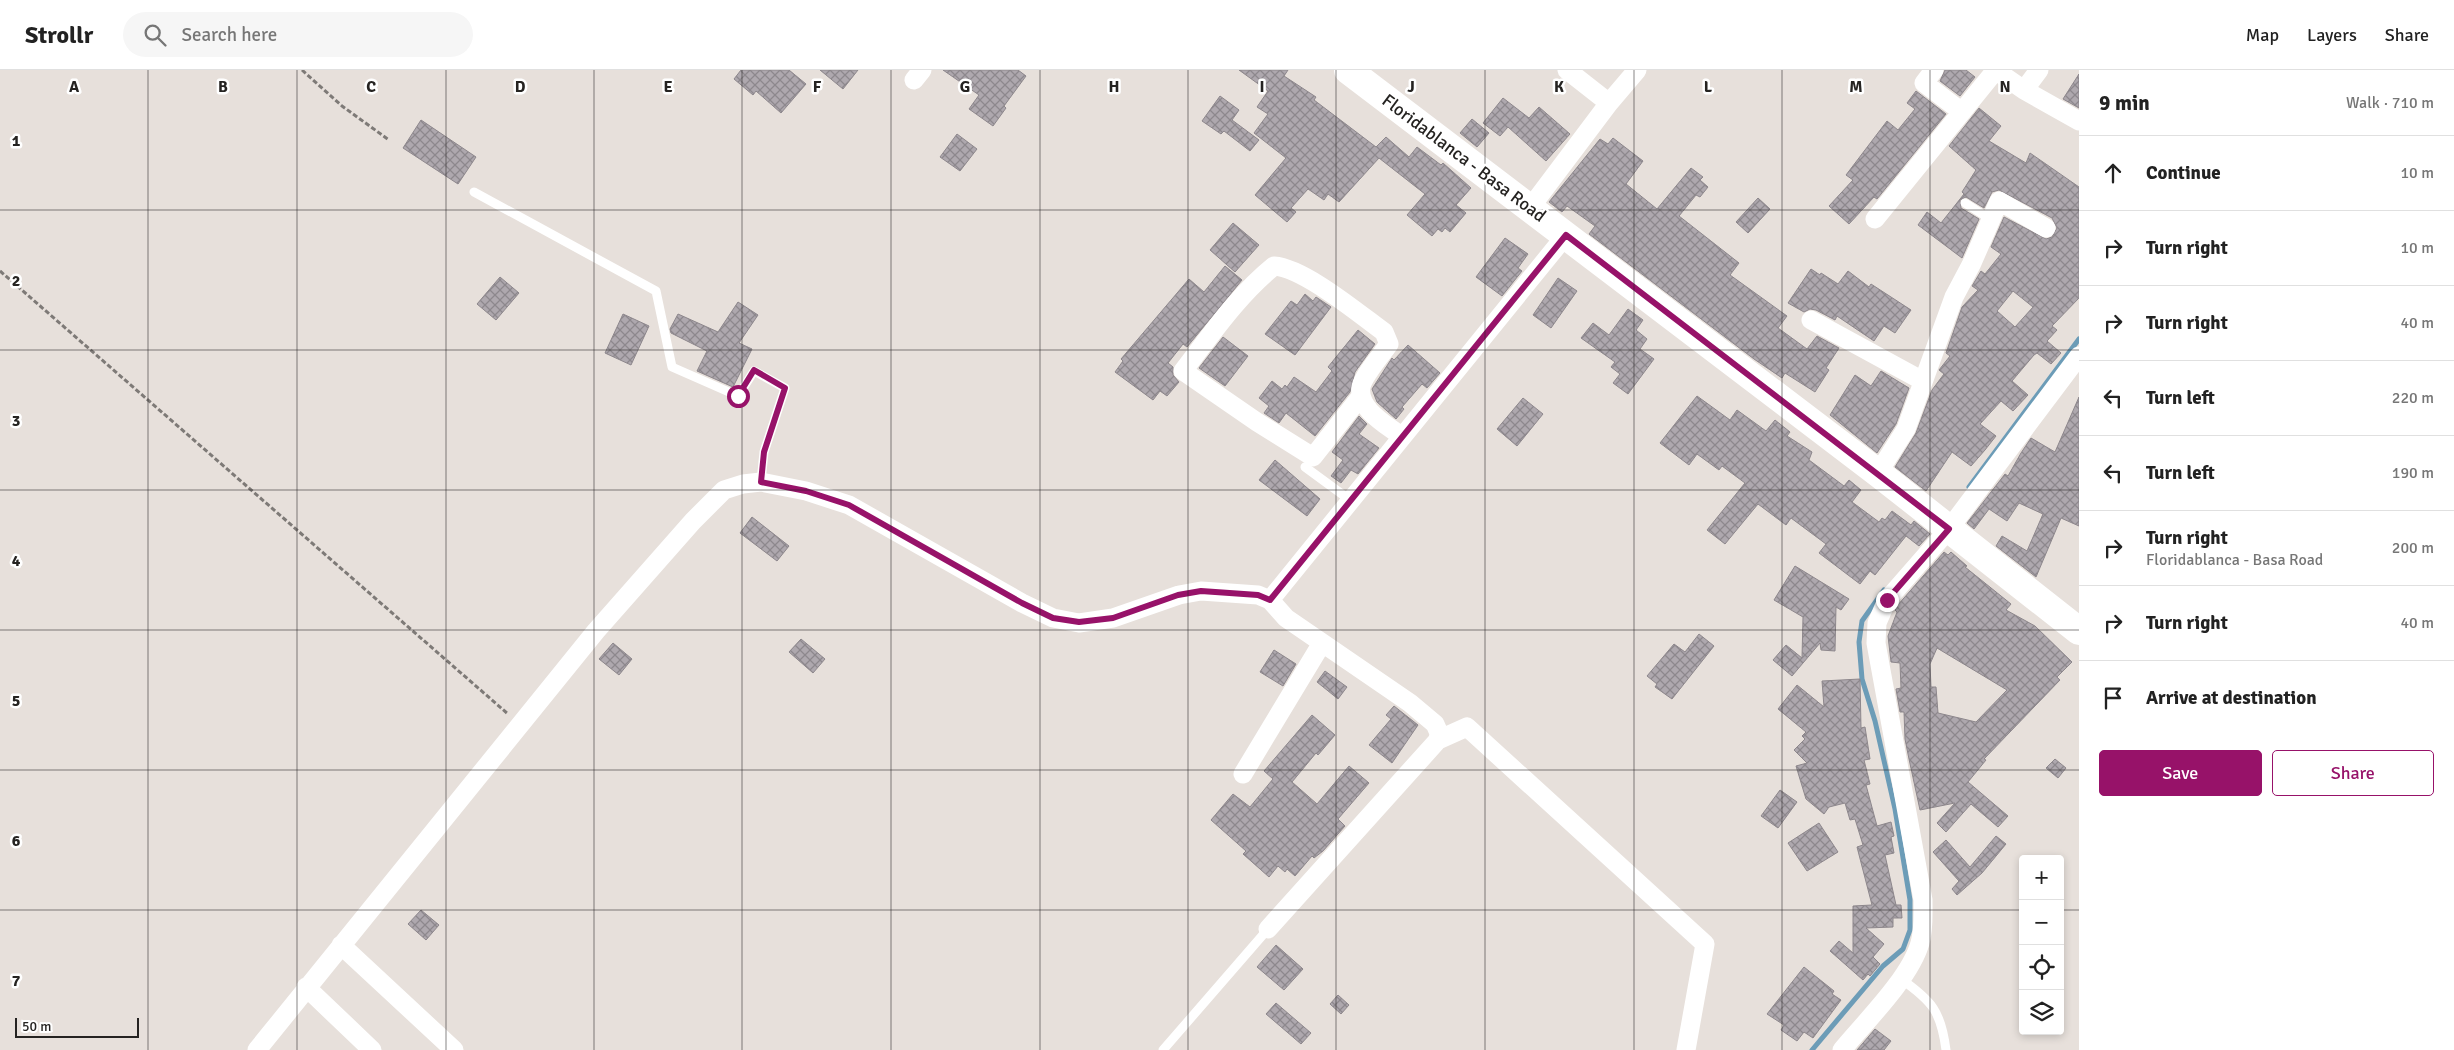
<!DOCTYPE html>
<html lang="en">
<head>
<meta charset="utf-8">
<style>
	:root { --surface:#fff; --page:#f6f6f6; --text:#222; --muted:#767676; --line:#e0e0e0; --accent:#971269 }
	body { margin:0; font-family:Signika,sans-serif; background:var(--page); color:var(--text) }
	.controls { position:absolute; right:15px; bottom:15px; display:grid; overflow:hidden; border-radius:5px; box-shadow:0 2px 8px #0003 }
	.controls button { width:45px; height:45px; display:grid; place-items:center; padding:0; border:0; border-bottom:1px solid var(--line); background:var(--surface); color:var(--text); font:25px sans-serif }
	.scale { position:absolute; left:15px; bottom:12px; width:124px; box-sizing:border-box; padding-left:5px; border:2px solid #252321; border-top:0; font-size:14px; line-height:18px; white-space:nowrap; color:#252321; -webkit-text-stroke:4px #fff; paint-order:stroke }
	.stop { position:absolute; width:15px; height:15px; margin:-11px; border:4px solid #971269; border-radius:50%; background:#fff }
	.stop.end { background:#971269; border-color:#fff; box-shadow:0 1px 5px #0008 }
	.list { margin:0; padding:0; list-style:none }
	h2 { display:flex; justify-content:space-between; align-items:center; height:65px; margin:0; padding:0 20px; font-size:21px }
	h2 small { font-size:16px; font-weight:400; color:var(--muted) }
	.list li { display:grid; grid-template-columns:32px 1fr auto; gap:15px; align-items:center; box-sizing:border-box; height:75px; padding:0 20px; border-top:1px solid var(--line) }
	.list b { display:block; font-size:19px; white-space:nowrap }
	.list p { margin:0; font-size:16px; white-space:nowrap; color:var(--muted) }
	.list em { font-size:16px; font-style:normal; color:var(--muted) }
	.actions { display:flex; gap:10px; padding:15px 20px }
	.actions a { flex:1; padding:11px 0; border:1px solid var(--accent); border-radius:5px; text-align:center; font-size:18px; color:var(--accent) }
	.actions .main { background:var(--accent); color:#fff }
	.icon { flex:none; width:28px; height:28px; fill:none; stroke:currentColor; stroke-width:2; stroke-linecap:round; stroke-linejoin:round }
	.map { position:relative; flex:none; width:2079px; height:980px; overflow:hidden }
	header { display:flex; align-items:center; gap:30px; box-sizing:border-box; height:70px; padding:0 25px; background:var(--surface); border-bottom:1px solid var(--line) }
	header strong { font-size:24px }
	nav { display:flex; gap:28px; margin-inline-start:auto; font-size:18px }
	.search { width:350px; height:45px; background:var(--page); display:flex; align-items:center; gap:12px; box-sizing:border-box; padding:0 18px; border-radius:28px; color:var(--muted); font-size:19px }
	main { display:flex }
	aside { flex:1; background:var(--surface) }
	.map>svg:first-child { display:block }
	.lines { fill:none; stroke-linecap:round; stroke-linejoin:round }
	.stream { stroke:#6c9cb7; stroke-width:5 }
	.building { fill:url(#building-cross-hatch); stroke:#8d878c; fill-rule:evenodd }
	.path { stroke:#7e7a77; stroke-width:3; stroke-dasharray:5 2.5; stroke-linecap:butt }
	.service { stroke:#fff; stroke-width:9 }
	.minor { stroke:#fff; stroke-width:19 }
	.primary { stroke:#fff; stroke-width:28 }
	.route { stroke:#971269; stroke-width:6 }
	.grid { fill:none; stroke:#252321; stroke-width:1; stroke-opacity:0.55 }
	.labels { text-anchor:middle; stroke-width:5; stroke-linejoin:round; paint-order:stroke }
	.street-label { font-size:18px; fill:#252321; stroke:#fff }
	.grid-label { font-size:16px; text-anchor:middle; font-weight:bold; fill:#252321; stroke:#fff; stroke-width:5; stroke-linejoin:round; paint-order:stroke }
</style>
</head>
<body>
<header>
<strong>Strollr</strong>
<div class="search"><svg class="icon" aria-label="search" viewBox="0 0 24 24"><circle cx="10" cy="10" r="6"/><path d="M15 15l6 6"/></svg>Search here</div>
<nav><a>Map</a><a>Layers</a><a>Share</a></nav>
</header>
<main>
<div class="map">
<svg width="2079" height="980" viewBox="0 0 2079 980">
	<defs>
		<pattern id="building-cross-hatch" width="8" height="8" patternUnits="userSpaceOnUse" patternTransform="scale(1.25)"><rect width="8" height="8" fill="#aea8ae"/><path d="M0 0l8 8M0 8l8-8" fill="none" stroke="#8d888d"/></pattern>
	</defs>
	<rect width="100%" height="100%" fill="#e7e0db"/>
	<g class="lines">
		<path class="stream" d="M1969 417 2079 269
			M1812 980 1883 896 1903 879 1910 860V830L1895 739 1875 651 1862 609 1859 572 1862 551 1884 520"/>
	</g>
	<path class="building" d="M741 0H789L806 14 781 43 756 21 753 25 734 9Z
		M820 0H858L843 19Z
		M943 0H1018L1026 6 1004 36 1006 38 993 56 969 39 979 25Z
		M1239 0H1288L1284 6 1316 27 1314 30 1376 77 1386 67 1409 87 1417 77 1441 95 1443 93 1471 118 1456 135 1466 143 1450 162 1445 158 1442 162 1438 159 1432 166 1407 145 1425 124 1379 88 1339 132 1328 124 1324 130 1308 119 1291 138 1296 142 1287 152 1255 125 1286 88 1254 63 1268 44 1257 37 1268 21Z
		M1945 0H1966L1975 7 1960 26 1940 11Z
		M2079 4V38L2063 29Z
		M1916 21 1946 44 1877 129 1874 127 1849 154 1829 136 1853 110 1846 105 1887 51 1898 60 1915 39 1907 33Z
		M1220 26 1239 40 1232 50 1259 70 1250 81 1224 61 1221 64 1202 51Z
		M1503 28 1529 48 1539 37 1570 64 1546 91 1508 57 1500 66 1483 53Z
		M1979 38 2001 56 1989 71 2026 93 2030 83 2079 117V228L2052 256 2057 260 2047 271 2061 283 2051 294 2037 283 2034 285 2012 311 2028 325 2013 341 2001 331 1980 354 1996 366 1985 380 1971 396 1952 382 1926 421 1895 397 1916 363 1932 320 1944 304 1939 300 1950 286 1946 283 1962 237 1978 220 1972 216 1981 201 1985 204 2001 184 1991 177 2004 147 2046 169 2052 167 2057 158 2052 148 1999 120 1992 122 1984 138 1966 127 1960 130 1961 138 1979 149 1962 188 1918 155 1927 142 1941 153 1964 124 1962 122 1976 100 1949 76ZM2013 221 2033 237 2015 257 1997 241Z
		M1472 49 1489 63 1477 77 1460 63Z
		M421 50 476 87 458 114 403 78Z
		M957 64 977 79 960 101 940 87Z
		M1613 68 1643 91 1626 114 1657 139 1691 98 1703 107 1700 110 1708 117 1700 127 1696 125 1679 146 1739 193 1730 205 1787 246 1778 258 1807 279 1817 266 1839 278 1826 298 1829 300 1815 322 1785 303 1782 308 1754 289 1589 164 1595 156 1567 136 1562 142 1549 132 1600 69 1608 74Z
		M1758 128 1770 139 1748 163 1736 152Z
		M1233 153 1259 175 1235 202 1210 180Z
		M1505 168 1528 184 1518 198 1522 201 1502 226 1476 207Z
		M1225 196 1242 210 1187 277 1183 274 1168 293 1173 297V305L1179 312 1167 326 1160 321 1153 330 1115 302 1123 291 1121 289 1189 209 1204 222Z
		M1811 199 1820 205 1821 203 1838 214 1848 201 1869 217 1871 214 1911 240 1895 263 1884 256 1874 271 1837 246 1835 250 1816 240 1810 239 1804 242 1788 233Z
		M500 207 519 223 496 250 477 234Z
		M1558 208 1577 221 1551 258 1533 245Z
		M1305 224 1313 231 1316 227 1331 237 1295 285 1265 264 1291 231 1297 235Z
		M738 232 758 245 739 273 752 279 733 317 697 301 707 281 671 263 670 259 678 244 718 262Z
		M1628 239 1643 250 1636 260 1647 269 1640 279 1654 289 1628 324 1613 313 1620 304 1611 297 1615 292 1581 268 1593 253 1609 265Z
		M623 244 649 256 631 295 605 283Z
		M1358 260 1375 274 1355 302 1350 322 1315 366 1286 343 1279 353 1264 343 1269 336 1259 328 1272 311 1282 319 1285 315 1287 317 1294 307 1316 322 1332 301 1328 297Z
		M1223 267 1248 286 1225 316 1199 298Z
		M1408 275 1440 303 1427 318 1422 314 1402 337 1404 339 1396 349 1377 332 1372 319 1392 288 1394 290Z
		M1881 301 1909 318 1896 354 1877 383 1830 345 1855 305 1871 316Z
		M1697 326 1730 350 1737 340 1766 361 1775 350 1790 362 1787 366 1812 382 1809 390 1844 416 1849 410 1861 420 1852 432 1879 452 1882 448 1885 450 1892 441 1911 455 1914 451 1930 464 1919 476 1906 466 1875 505 1870 501 1860 514 1819 483 1826 474 1791 448 1786 455 1758 434 1725 474 1707 460 1745 413 1722 396 1719 400 1697 384 1689 395 1660 373Z
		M2079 327V456L2061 448 2036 507 1996 476 2002 466 2027 481 2043 444 2019 433 2007 451 1989 439 1974 459 1967 453 2005 404 2008 406 2021 383 2031 368 2055 382Z
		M1523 328 1543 344 1517 376 1497 359Z
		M1359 346 1367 354 1359 364 1379 378 1358 404 1351 400 1341 413 1331 406 1343 390 1332 382Z
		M1275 390 1320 429 1307 446 1259 410Z
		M752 447 789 476 777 491 740 463Z
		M1944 482 1948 485 1951 482 1967 496 1965 497 2011 534 2006 540 2035 556 2072 592 2057 607 2060 610 1984 689 1986 690 1968 712 2008 746 1998 757 1971 734 1946 762 1937 753 1955 733 1920 740 1909 689 1905 669 1904 642H1900L1896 619 1901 618 1900 593 1891 592 1888 566 1897 542 1895 540 1897 536ZM1937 578 2007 620 1976 652 1938 643 1936 617H1931L1930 594Z
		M1795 496 1849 529 1841 540 1836 537 1835 581 1821 580 1820 573 1792 606 1773 590 1786 575 1802 588 1803 547 1774 530Z
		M1699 564 1714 576 1672 629 1655 617 1657 614 1647 606 1674 574 1685 582Z
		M801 569 825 589 813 603 789 582Z
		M613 573 632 589 619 605 599 589Z
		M1274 580 1296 594 1283 616 1260 602Z
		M1325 601 1347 617 1338 629 1317 612Z
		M1860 609 1861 658 1865 657 1870 689 1864 690 1870 714 1866 715 1877 756 1891 752 1894 766 1891 767 1894 783 1885 785 1896 835H1901L1902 848H1893V857L1866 858 1884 874 1873 887 1880 894 1870 906 1868 904 1863 910 1830 881 1839 871 1853 883V836L1872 835 1857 777 1863 775 1855 749 1850 750 1845 733 1829 737 1824 744 1806 729 1796 696 1807 693 1794 680 1805 669 1802 666 1806 662 1778 639 1797 615 1824 637 1822 611Z
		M1394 636 1418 655 1392 693 1369 675 1391 649 1386 645Z
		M1312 645 1335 665 1318 685 1316 683 1292 712 1317 734 1349 696 1369 713 1338 749 1345 756 1323 781 1314 788 1312 786 1295 806 1287 799 1285 802 1278 796 1269 807 1243 784 1246 781 1211 750 1233 724 1250 737 1273 709 1264 701Z
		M2055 689 2066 698 2058 708 2046 698Z
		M1780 720 1797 732 1778 758 1761 746Z
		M1819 753 1838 782 1807 801 1788 773Z
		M1996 766 2006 774 1982 803 1957 825 1952 819 1959 811 1933 782 1946 770 1970 797Z
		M421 840 439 855 426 870 408 854Z
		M1276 875 1303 899 1284 920 1257 897Z
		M1804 897 1834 921 1832 924 1841 930 1813 968 1804 962 1797 971 1781 960 1784 955 1767 944Z
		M1338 925 1349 935 1341 944 1330 934Z
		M1276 933 1311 963 1301 974 1266 944Z
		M1875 959 1891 971 1884 980H1857Z"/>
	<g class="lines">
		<path class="path" d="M302 0 342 36 389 70
			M0 201 508 644"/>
		<path class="service" d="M474 122 656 221 672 297 738 326 754 301 785 318 764 382 761 412
			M1965 133 1990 149
			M1305 397 1350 430
			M1901 909C1932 931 1941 941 1946 980
			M1163 980 1268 859"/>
		<path class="minor" d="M1567 0 1609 33
			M1934 0 1924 13 1962 42
			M1995 0 2024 20 2079 51
			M914 10 922 0
			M2024 20 2039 0
			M1530 138 1609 33 1637 0
			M1875 149 1995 1
			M1811 250 1923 311
			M1361 326 1313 387 1257 352 1183 301C1211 265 1238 225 1274 196 1304 198 1358 243 1384 262L1389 274C1382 284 1363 306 1361 317 1357 339 1387 355 1401 366
			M1878 403 1906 359 1954 227 1972 193 1999 131 2046 158
			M1270 530 1566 165
			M1438 670 1467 657 1705 874 1686 980
			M1243 704 1322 573
			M341 875 454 980
			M306 917 372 980
			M257 980 596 561 693 451 724 420 743 414 761 412 806 421 849 435 1022 533 1053 548 1079 553 1113 548 1179 525 1201 521 1258 525 1270 530 1286 548 1410 633 1435 654 1439 663 1438 670 1268 859
			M1842 980C1866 951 1910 908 1920 873 1924 859 1923 844 1923 830L1876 573 1877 553 1887 530 1949 459 2079 286"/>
		<path class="primary" d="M1348 0 1878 403 2079 561"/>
	</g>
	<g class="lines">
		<path class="route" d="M738 326 754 300 785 318 764 382 761 412 806 421 849 435 1022 533 1053 548 1079 552 1113 548 1178 525 1201 521 1258 525 1270 530 1566 165 1949 459 1887 530"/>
	</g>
	<path class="grid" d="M148 0V980M297 0V980M446 0V980M594 0V980M742 0V980M891 0V980M1040 0V980M1188 0V980M1336 0V980M1485 0V980M1634 0V980M1782 0V980M1930 0V980M0 140H2079M0 280H2079M0 420H2079M0 560H2079M0 700H2079M0 840H2023M2060 840H2079"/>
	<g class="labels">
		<g class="street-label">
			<text transform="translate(1464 88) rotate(37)" y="6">Floridablanca - Basa Road</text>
		</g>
	</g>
	<g class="grid-label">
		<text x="74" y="22">A</text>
		<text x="223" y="22">B</text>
		<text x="371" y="22">C</text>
		<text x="520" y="22">D</text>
		<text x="668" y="22">E</text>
		<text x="817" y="22">F</text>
		<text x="965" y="22">G</text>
		<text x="1114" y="22">H</text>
		<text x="1262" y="22">I</text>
		<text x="1411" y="22">J</text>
		<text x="1559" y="22">K</text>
		<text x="1708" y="22">L</text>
		<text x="1856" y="22">M</text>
		<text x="2005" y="22">N</text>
		<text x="16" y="76">1</text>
		<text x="16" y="216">2</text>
		<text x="16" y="356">3</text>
		<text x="16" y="496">4</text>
		<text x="16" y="636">5</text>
		<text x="16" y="776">6</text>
		<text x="16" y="916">7</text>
	</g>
</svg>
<div class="controls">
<button>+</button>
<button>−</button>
<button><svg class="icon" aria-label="locate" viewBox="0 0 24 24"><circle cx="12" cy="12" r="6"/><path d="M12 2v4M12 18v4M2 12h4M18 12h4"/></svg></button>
<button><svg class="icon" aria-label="layers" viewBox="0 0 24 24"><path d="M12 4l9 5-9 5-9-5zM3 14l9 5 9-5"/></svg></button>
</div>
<div class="scale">50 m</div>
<div class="stop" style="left:738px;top:326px"></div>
<div class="stop end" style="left:1887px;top:530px"></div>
</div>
<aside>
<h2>9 min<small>Walk · 710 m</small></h2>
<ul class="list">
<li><svg class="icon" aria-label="ahead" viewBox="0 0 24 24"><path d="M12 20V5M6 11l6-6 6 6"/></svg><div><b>Continue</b></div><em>10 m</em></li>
<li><svg class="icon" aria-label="right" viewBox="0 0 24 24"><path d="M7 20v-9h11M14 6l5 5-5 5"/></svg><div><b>Turn right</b></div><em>10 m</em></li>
<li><svg class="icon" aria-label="right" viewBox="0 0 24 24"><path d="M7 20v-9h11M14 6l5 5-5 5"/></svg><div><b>Turn right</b></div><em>40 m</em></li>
<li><svg class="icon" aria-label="left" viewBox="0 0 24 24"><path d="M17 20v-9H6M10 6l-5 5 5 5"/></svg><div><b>Turn left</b></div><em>220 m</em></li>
<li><svg class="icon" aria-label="left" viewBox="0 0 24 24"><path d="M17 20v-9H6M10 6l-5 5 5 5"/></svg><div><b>Turn left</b></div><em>190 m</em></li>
<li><svg class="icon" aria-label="right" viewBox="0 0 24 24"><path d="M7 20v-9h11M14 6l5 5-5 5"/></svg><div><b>Turn right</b><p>Floridablanca - Basa Road</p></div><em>200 m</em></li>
<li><svg class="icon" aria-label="right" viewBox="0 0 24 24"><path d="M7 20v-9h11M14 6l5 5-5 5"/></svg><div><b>Turn right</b></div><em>40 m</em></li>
<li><svg class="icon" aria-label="arrive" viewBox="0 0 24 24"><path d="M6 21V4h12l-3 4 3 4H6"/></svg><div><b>Arrive at destination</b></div></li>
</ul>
<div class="actions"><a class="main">Save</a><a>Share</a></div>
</aside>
</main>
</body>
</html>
